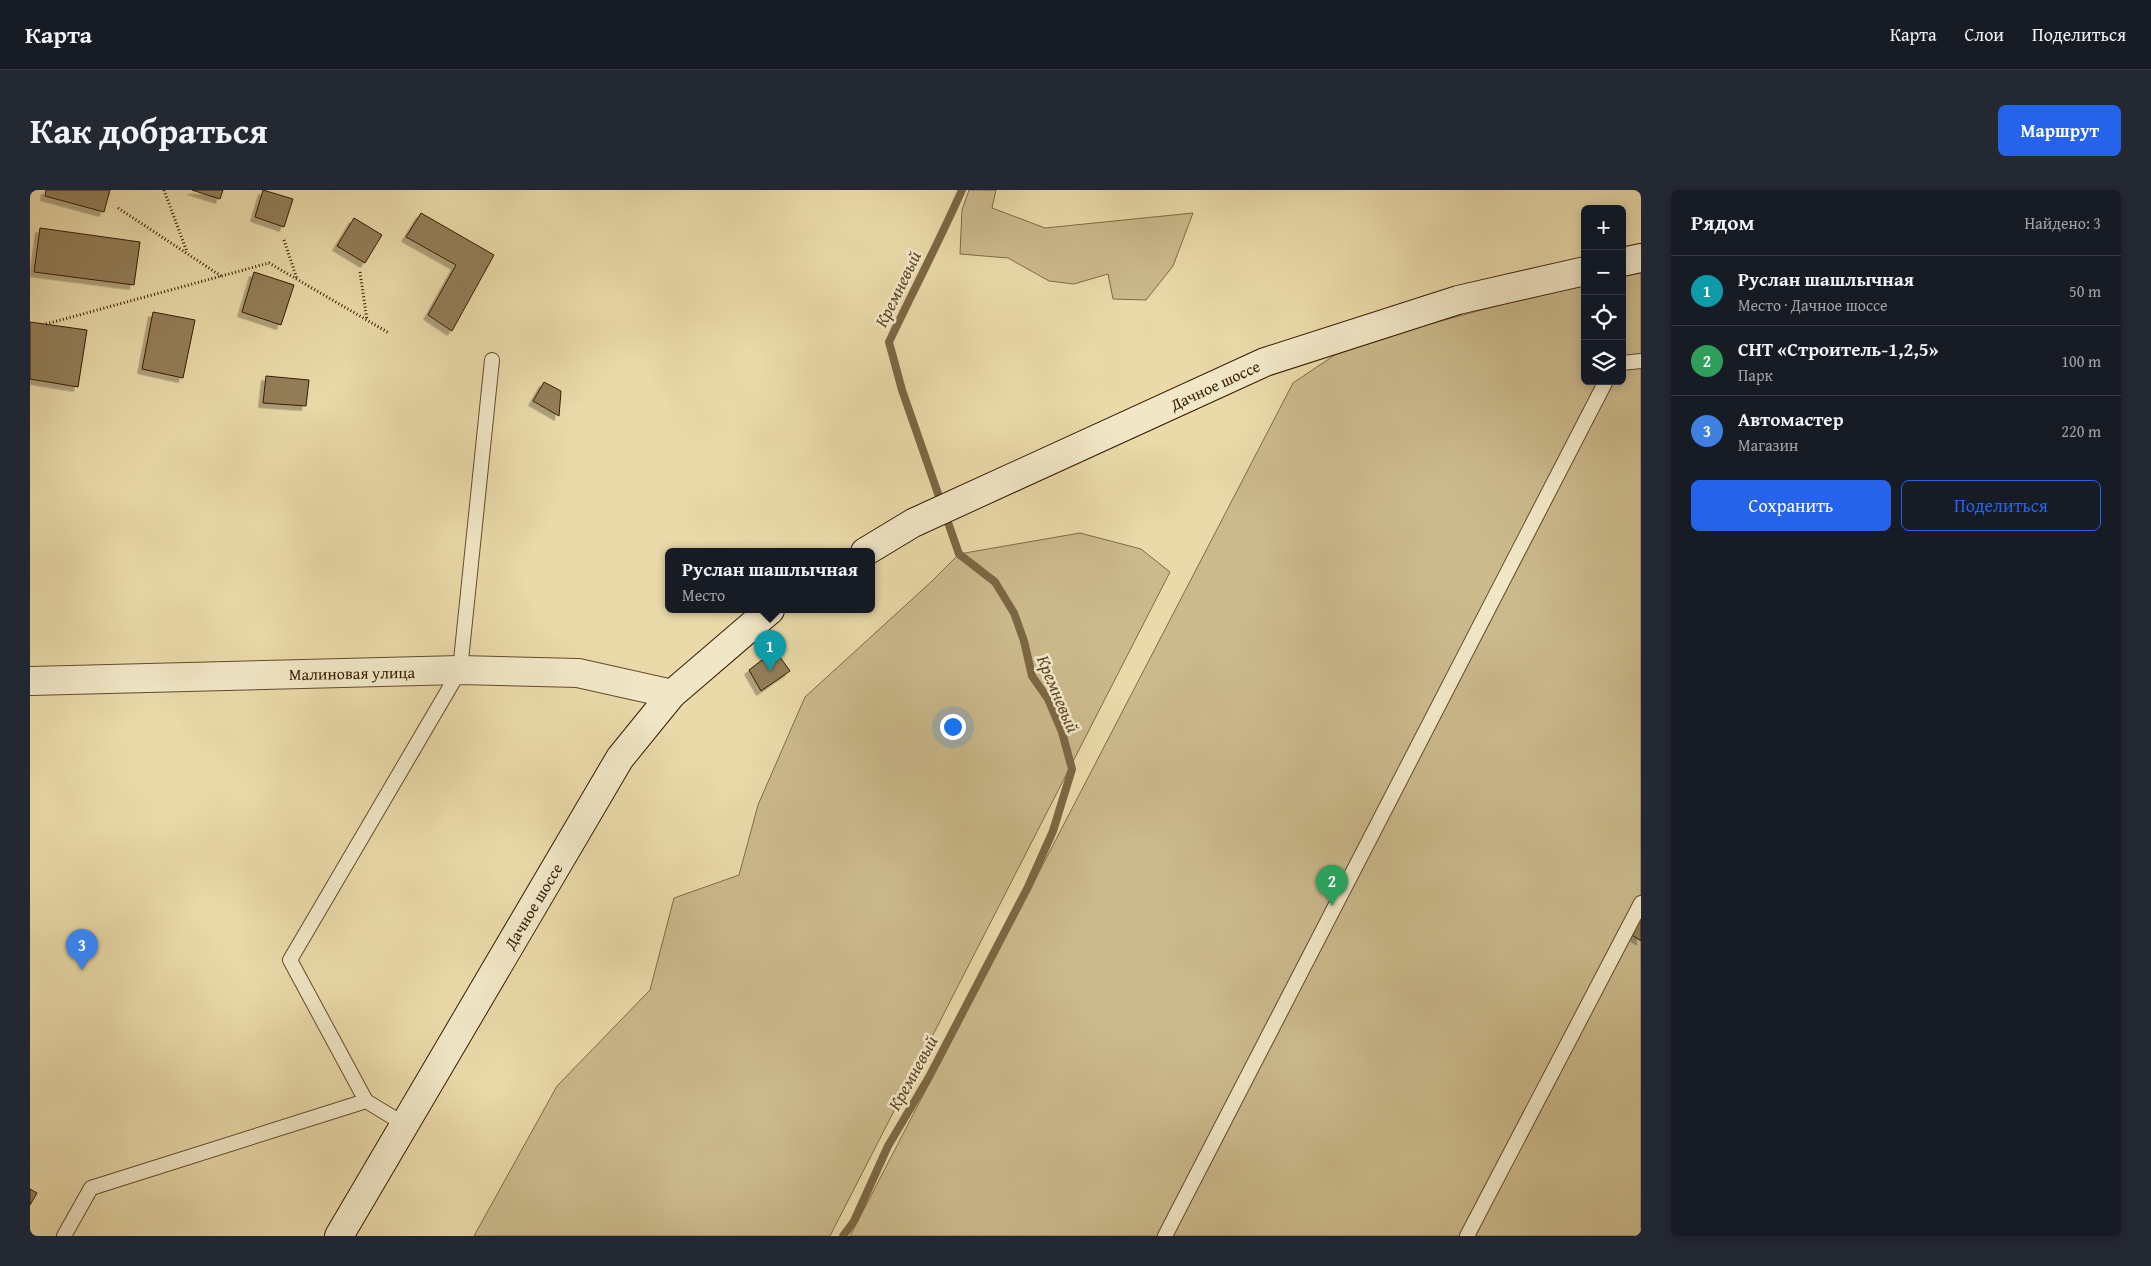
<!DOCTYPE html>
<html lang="ru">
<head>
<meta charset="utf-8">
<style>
	:root { --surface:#171b24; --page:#242831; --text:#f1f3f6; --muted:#9ea1a6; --line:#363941; --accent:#2563eb }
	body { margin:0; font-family:"Gentium Book Plus",serif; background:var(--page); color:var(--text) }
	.controls { position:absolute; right:15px; top:15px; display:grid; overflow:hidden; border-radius:8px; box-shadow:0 2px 12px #0003 }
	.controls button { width:45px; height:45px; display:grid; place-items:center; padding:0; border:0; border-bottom:1px solid var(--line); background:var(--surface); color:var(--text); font:25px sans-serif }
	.you { position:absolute; left:922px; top:536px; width:18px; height:18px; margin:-12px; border:4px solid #fff; border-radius:50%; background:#1a73e8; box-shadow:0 0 0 8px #1a73e833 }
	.badge { display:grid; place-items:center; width:32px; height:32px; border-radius:50%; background:var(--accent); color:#fff; font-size:16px; font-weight:700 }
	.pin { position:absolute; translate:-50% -41px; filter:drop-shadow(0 1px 2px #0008) }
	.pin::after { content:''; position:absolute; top:26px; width:18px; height:15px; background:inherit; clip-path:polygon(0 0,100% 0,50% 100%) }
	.popup { position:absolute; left:635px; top:358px; width:210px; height:65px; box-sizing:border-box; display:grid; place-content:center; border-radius:8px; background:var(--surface); filter:drop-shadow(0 1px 4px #0005); font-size:16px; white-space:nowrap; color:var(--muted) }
	.popup b { font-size:19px; color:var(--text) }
	.popup::after { content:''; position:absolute; left:50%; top:100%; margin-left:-10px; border:10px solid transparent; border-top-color:var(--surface) }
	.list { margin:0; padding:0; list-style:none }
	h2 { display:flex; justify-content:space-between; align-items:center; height:65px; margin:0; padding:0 20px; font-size:21px }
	h2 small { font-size:16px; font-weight:400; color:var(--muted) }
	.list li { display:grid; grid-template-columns:32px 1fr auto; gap:15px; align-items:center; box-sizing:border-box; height:70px; padding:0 20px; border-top:1px solid var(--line) }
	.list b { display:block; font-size:19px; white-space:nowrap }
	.list p { margin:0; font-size:16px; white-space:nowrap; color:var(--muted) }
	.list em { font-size:16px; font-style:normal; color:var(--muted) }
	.actions { display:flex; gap:10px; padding:15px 20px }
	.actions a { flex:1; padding:11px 0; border:1px solid var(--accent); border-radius:8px; text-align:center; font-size:18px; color:var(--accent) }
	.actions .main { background:var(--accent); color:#fff }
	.icon { flex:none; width:28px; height:28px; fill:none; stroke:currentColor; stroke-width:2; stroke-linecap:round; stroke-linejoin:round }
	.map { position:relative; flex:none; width:1611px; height:1046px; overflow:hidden; border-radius:8px }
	header { display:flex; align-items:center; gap:30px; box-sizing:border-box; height:70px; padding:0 25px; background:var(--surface); border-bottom:1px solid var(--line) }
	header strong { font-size:24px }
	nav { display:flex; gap:28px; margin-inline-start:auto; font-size:18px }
	.intro { display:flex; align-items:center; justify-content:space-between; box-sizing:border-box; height:120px; padding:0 30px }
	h1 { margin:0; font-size:35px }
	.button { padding:12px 22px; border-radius:8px; background:var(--accent); color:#fff; font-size:18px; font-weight:700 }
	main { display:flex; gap:30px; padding:0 30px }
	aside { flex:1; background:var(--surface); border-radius:8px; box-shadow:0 2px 12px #0003 }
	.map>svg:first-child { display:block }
	.green { fill:#cbba8c; stroke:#806a46 }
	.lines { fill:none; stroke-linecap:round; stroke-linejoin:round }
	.stream { stroke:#7c6743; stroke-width:8 }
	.building { fill:#937e58; stroke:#351b00; filter:url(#shadow) }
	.lane-casing { stroke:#624b2a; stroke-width:16 }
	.street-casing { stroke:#624b2a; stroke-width:30 }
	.secondary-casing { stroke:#351b00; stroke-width:30 }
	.path { stroke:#351b00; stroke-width:3; stroke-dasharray:1 2.5; stroke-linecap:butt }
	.lane { stroke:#f1e7c7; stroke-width:14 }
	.street { stroke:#f1e7c7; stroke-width:28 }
	.secondary { stroke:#f1e7c7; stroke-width:28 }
	.labels { text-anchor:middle; stroke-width:5; stroke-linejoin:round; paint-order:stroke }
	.street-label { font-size:16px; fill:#351b00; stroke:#f1e7c7 }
	.water-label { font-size:18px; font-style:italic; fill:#5f4727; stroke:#f1e7c7 }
</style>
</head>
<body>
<header>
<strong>Карта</strong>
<nav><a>Карта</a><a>Слои</a><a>Поделиться</a></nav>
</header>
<div class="intro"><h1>Как добраться</h1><a class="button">Маршрут</a></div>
<main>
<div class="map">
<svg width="1611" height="1046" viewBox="0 0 1611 1046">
	<defs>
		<filter id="shadow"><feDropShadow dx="-4.5" dy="4.5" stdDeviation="0" flood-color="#0004"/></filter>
	</defs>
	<rect width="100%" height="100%" fill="#eadaa9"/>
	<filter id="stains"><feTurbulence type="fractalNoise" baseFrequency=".004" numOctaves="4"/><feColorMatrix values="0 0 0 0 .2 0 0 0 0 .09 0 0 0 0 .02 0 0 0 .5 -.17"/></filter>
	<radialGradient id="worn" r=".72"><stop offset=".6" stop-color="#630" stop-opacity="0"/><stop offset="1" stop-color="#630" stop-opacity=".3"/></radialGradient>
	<path class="green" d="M939 0H966L962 18 1015 38 1163 23 1143 76 1116 110 1083 109 1078 84 1044 94 1019 91 978 68 930 64 932 20Z
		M1611 76V1046H820L1263 193 1318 156 1555 92V191H1592V81Z
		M1050 343 1111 359 1140 382 800 1046H444L527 896 620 800 644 708 709 685 728 615 775 507 901 392 929 364Z"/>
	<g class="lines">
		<path class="stream" d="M813 1046 824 1031 858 956 899 887 998 697 1023 641 1042 579 1032 542 1018 509 1002 486 994 451 984 423 965 392 929 364 872 200 859 152C883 101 909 52 932 0"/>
	</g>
	<path class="building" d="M16 0H80L74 22 15 6Z
		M162 0H193L190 9Z
		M233 0 263 9 254 37 225 27Z
		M391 23 464 65 422 141 398 125 426 75 376 47Z
		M324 28 352 45 335 73 307 56Z
		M10 38 110 52 104 95 4 82Z
		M224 82 264 95 251 135 212 122Z
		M123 122 165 130 153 188 112 179Z
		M0 132 57 140 48 197 0 189Z
		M236 186 279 190 276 216 233 213Z
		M514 192 531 201 529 226 503 211Z
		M745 460 760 481 731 501 719 480Z
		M1609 728 1611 729V751L1599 743Z
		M0 999 7 1003 0 1015Z"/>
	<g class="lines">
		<defs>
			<path id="lane" d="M1592 173 1611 171
				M374 934 336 911 260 770 430 480 462 170
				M34 1046 61 998 336 911
				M1135 1046 1576 191
				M1437 1046 1611 713"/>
			<path id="street" d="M0 491 430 480 548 483 642 504"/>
			<path id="secondary" d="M1592 72 1611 68
				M835 362 883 333 1235 172 1428 110 1555 81
				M309 1046 590 568 642 504 740 420"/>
		</defs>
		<use href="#lane" class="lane-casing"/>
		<use href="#street" class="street-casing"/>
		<use href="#secondary" class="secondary-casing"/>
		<path class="path" d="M134 0 157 62
			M88 18 191 86
			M254 50 267 89
			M330 82 337 130
			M16 134 239 73 359 143"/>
		<use href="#lane" class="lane"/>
		<use href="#street" class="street"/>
		<use href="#secondary" class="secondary"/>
	</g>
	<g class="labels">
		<g class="street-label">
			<text transform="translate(1185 195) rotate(-25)" y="6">Дачное шоссе</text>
			<text transform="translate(322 483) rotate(-1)" y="6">Малиновая улица</text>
			<text transform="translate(503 716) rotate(-59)" y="6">Дачное шоссе</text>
		</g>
		<g class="water-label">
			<text transform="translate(868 99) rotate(-64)" y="6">Кремневый</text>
			<text transform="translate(1028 504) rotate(67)" y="6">Кремневый</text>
			<text transform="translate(883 883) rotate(-61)" y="6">Кремневый</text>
		</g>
	</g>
	<rect width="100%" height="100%" filter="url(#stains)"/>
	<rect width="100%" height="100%" fill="url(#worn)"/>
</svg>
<div class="controls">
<button>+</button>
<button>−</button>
<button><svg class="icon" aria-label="locate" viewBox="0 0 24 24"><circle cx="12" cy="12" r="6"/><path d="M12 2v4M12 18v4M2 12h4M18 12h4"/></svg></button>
<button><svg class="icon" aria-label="layers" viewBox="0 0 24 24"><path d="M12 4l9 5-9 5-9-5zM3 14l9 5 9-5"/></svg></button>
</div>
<div class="you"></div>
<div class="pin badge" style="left:740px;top:481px;background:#0f9aa8">1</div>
<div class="popup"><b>Руслан шашлычная</b>Место</div>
<div class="pin badge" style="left:1302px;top:716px;background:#2e9e5b">2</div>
<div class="pin badge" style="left:52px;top:780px;background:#3f7fe0">3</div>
</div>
<aside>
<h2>Рядом<small>Найдено: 3</small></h2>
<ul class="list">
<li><span class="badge" style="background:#0f9aa8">1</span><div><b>Руслан шашлычная</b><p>Место · Дачное шоссе</p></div><em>50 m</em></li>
<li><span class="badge" style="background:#2e9e5b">2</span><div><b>СНТ «Строитель-1,2,5»</b><p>Парк</p></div><em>100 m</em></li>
<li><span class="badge" style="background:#3f7fe0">3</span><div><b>Автомастер</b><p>Магазин</p></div><em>220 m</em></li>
</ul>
<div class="actions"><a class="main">Сохранить</a><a>Поделиться</a></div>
</aside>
</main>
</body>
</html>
